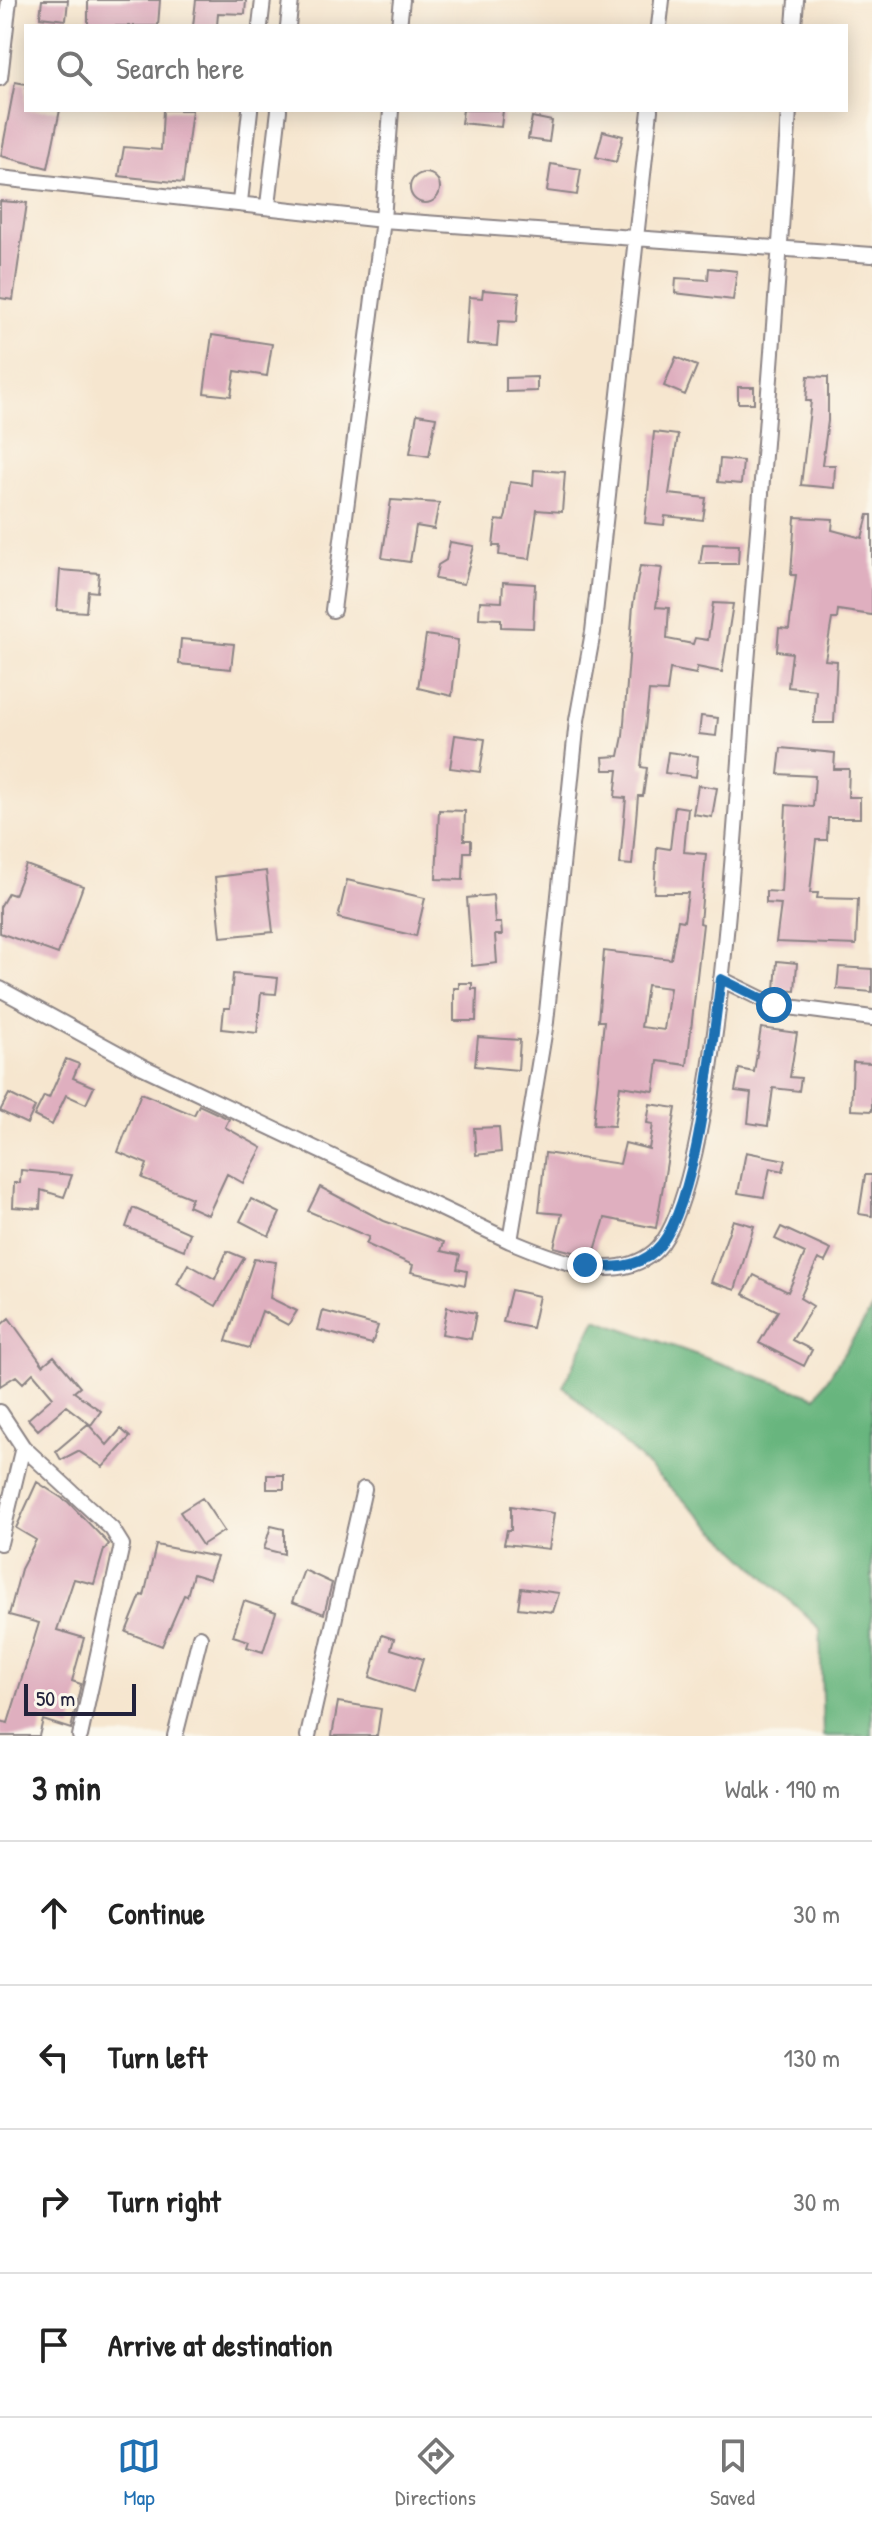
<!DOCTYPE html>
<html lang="en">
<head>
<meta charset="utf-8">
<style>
	:root { --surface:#fff; --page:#f2f2f2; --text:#222; --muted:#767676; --line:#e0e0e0; --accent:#1f6fb2 }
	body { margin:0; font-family:"Patrick Hand",sans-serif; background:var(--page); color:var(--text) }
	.scale { position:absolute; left:24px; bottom:20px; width:112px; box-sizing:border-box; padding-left:8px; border:4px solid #22223b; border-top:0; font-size:22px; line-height:28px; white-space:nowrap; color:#22223b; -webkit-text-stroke:6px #fbf7ec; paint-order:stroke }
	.stop { position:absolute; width:24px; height:24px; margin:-18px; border:6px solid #1f6fb2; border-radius:50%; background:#fff }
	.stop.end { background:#1f6fb2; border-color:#fff; box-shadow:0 2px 8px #0008 }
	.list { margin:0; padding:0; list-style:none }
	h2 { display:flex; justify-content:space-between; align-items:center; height:104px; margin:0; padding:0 32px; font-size:34px }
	h2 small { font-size:26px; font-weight:400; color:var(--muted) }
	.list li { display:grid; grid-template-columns:52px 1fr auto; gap:24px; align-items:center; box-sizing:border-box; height:144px; padding:0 32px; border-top:2px solid var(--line) }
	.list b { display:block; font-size:30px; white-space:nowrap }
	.list em { font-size:26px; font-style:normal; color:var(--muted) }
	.icon { flex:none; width:44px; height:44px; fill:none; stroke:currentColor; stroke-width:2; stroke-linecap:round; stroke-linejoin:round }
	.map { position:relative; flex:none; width:872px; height:1736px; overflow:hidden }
	.search { position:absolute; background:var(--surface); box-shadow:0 4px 20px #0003; left:24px; right:24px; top:24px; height:88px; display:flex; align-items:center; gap:20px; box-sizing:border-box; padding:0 28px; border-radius:0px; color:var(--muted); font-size:30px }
	.sheet { height:680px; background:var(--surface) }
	nav { display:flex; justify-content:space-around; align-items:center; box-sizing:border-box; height:112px; border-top:2px solid var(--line); background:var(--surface); font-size:22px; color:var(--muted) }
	nav a { display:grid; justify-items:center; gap:4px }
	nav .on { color:var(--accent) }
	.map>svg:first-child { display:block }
	.forest { fill:#68b57e; stroke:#456c5c; stroke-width:2 }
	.building { fill:#dfafbf; fill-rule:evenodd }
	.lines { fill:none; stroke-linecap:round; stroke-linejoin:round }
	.street-casing { stroke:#8c8485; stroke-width:18 }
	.street { stroke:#fff; stroke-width:14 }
	.route { stroke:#1f6fb2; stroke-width:10 }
</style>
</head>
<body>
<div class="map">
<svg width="872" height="1736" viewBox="0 0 872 1736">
	<rect width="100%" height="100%" fill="#fbf7ec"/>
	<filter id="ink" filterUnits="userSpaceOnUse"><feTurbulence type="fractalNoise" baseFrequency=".0125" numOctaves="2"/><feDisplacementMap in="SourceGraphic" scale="16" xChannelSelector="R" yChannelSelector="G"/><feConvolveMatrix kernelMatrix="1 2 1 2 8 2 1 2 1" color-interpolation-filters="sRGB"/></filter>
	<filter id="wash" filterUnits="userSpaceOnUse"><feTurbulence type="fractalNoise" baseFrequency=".006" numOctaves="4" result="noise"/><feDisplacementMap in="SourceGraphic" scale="32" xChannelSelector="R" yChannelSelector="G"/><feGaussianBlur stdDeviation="1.8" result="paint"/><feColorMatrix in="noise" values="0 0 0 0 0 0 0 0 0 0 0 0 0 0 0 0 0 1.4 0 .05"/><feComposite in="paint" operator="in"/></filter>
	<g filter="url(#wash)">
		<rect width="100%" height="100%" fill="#f6e6cf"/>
		<path class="forest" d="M872 1309V1736H823L820 1629 563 1386 596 1319 816 1397Z"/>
		<g id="blocks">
			<path class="building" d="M42 0H68L66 20 40 17Z
				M88 0H160L158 26H88Z
				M196 0H246L245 14 218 13 217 26H193Z
				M15 82 26 84V110H60L48 168 1 156Z
				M163 110H192L183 183 119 176 124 147 161 150Z
				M463 110H503L501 127 461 123Z
				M532 117 552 121 549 142 528 139Z
				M603 131 623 136 616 162 596 157Z
				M551 164 581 169 577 195 547 191Z
				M410 188a15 15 0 1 1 30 0a15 15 0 1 1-30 0Z
				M0 201 27 203 13 300 0 298Z
				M709 268 737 271 733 300 675 293 676 278 708 280Z
				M483 290 519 293 517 322 499 321 497 346 466 344 469 297 482 298Z
				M212 335 272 344 267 376 235 371 231 396 204 393Z
				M676 357 697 366 685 395 664 386Z
				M808 376 828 377V421L822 465H835L834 488 801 485 811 401H806Z
				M537 377V391L506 392V378Z
				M738 387H754V403H738Z
				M417 414 436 417 429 456 410 453Z
				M654 432 678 435 669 494 706 498 703 520 665 516 664 525 645 523Z
				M720 459 743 461 741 484 718 482Z
				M534 470 565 472 562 512 537 510 530 559 499 555 500 546H493L496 520 504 521 506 515 510 482 533 485Z
				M391 500 439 503 434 529 416 526 410 562 382 558Z
				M868 515H872V615L838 610 837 619H832L825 660 837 661 834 723H814L816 690 788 687 792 653 777 651 779 628 789 629 796 575H791L795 517 833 519 832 530 862 538Z
				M450 542 474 546 464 584 435 579 438 565 446 560Z
				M703 544 739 545 738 564H700Z
				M640 566 662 568 656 607 669 608 667 639 693 644 695 638 708 640 713 603 733 604 722 672 697 667 696 674 670 669 667 692 649 691 641 767 647 768 643 796H638L632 865 620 864 626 798 615 797 618 770H604L603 757 619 756 623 736 633 605Z
				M60 570 99 573 97 592 88 591 86 612 57 610Z
				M503 582 535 584 533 628 501 627V619L479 618 480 601 502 602Z
				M426 635 458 640 452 696 418 688Z
				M181 639 234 644 231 669 179 664Z
				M701 716 718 718 716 736 699 734Z
				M455 735 485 739 480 772 450 768Z
				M781 748 835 753 834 769H849L848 797H860V818H828L827 840H816L810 893H818L817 898 858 899 856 945 776 942 781 904 766 903V891L781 892 786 805 813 807 815 776 778 774Z
				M668 752 698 756 696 777 665 773Z
				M698 785 717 788 712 817 693 814Z
				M675 806 688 808 684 852 706 854 700 923 703 924 687 1065 658 1061 654 1091 620 1086 614 1126 593 1125 604 1021H598L604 951 671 959 678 920 684 921 688 893H654L657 847 670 849ZM647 985 670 988 664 1030 641 1027Z
				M439 810 465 811 464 840H471V852H464L463 880 436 879Z
				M26 865 83 886 58 954 0 933V907L8 893 14 895Z
				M266 871 273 932 221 937 215 877Z
				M347 880 425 898 416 936 338 918Z
				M493 895 495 923H501L502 935H495L497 963 472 966 467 898Z
				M777 961 797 963 795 991 775 990Z
				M839 967 872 969V992L837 989Z
				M233 974 278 978 276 994 261 993 257 1033 222 1029 224 1008H230Z
				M459 983H472V989H477L476 1021H454V988H459Z
				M761 1028 797 1033 790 1077 801 1078 799 1091 773 1088 768 1126 748 1123 751 1093 735 1091 739 1069 754 1072Z
				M478 1037 520 1040 518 1070 475 1066Z
				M66 1059 79 1064 73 1078 94 1087 86 1104 66 1095 52 1125 34 1116 44 1096 49 1098Z
				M853 1062 872 1063V1111L851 1110Z
				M141 1093 194 1115 199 1105 229 1119 225 1127 262 1148 243 1183 227 1174 208 1215 188 1206 192 1198 142 1178 147 1164 118 1152Z
				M9 1094 35 1107 27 1124 0 1111Z
				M650 1104 676 1108 656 1228 605 1218 593 1257 554 1247 562 1214 539 1212 545 1153 620 1164 625 1143 649 1149 653 1124 647 1123Z
				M499 1127 501 1152 476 1155 474 1128Z
				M746 1152 786 1160 783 1171 770 1168 764 1197 738 1193Z
				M21 1170 72 1175 64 1197 41 1190 40 1209 13 1207 14 1183H20Z
				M865 1175H872V1216L859 1214Z
				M320 1187 384 1221 444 1242 441 1251 460 1255 457 1269 467 1271 465 1285 411 1272 413 1265 366 1244 369 1237 308 1211Z
				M251 1199 280 1213 269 1236 240 1221Z
				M133 1208 190 1233 184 1250 126 1227Z
				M733 1220 754 1226 735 1290 711 1282Z
				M781 1227 831 1250 825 1262 818 1259 800 1298 813 1306 792 1340 812 1350 804 1366 759 1343 778 1311 743 1294 754 1275 788 1292 805 1253 775 1239Z
				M227 1251 244 1258 216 1306 177 1284 188 1264 215 1279Z
				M254 1259 276 1262 270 1298 297 1311 288 1325 262 1311 249 1348 226 1341Z
				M511 1290 539 1296 532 1328 503 1322Z
				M447 1307 476 1313 471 1339 442 1334Z
				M323 1311 378 1326 372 1344 318 1330Z
				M9 1318 43 1365 54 1356 80 1387 74 1392 101 1411 91 1425 66 1406 38 1430 28 1419 53 1397 33 1373 23 1383 16 1376 0 1386V1326Z
				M88 1424 107 1445 121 1429 130 1437 103 1467 78 1451 61 1460 56 1451Z
				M267 1475H284V1489H267Z
				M37 1482 68 1502 109 1544 104 1550 94 1584 74 1579 57 1630 84 1638 72 1681 81 1684 71 1729 43 1720 39 1736H0V1721L8 1723 39 1623 9 1615 21 1569 36 1540 16 1528Z
				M202 1498 224 1531 202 1545 180 1512Z
				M511 1506 554 1513 549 1549 504 1544 507 1530H511Z
				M271 1526 284 1529V1554L264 1549Z
				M156 1545 217 1557 209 1579 193 1574 187 1596 184 1595 162 1646 126 1632 141 1595 144 1596Z
				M304 1570 332 1583 324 1614 292 1602Z
				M521 1588 559 1593 553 1612 518 1608Z
				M244 1601 276 1612 263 1652 247 1647 249 1641 233 1636Z
				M382 1635 394 1639 391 1649 423 1659 413 1692 370 1677Z
				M338 1702 381 1709 377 1736H332Z"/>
		</g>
	</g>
	<g filter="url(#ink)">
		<use href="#blocks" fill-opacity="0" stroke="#8c8485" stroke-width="2"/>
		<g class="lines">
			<defs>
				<path id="street" d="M260 26 263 0
					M288 26 291 0
					M399 26 402 0
					M659 26 662 0
					M794 26 796 0
					M0 78 9 0
					M0 178 383 220 872 255
					M240 202 250 110
					M268 205 279 110
					M333 610 383 220 391 110
					M721 979 774 1005 872 1018
					M0 989 143 1067 510 1241C552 1258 613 1286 654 1252 719 1197 738 773 746 674 762 486 777 298 789 110
					M510 1241 546 1022 577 720 593 632 650 110
					M0 1412 23 1447 0 1543
					M23 1447 112 1529 122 1545 80 1736
					M175 1736 200 1637
					M308 1736 364 1489"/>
			</defs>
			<use href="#street" class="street-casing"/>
			<use href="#street" class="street"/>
		</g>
	</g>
	<g class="lines" filter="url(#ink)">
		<path class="route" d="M585 1265C609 1268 636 1269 655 1251 698 1212 712 1039 721 979L774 1005"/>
	</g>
</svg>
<div class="scale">50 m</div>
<div class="stop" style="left:774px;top:1005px"></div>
<div class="stop end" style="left:585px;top:1265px"></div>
<div class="search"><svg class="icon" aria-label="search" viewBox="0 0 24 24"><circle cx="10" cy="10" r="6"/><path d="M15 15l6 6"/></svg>Search here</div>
</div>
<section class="sheet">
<h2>3 min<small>Walk · 190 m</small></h2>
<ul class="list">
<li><svg class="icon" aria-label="ahead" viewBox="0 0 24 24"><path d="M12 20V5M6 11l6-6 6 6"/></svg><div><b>Continue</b></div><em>30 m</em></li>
<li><svg class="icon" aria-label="left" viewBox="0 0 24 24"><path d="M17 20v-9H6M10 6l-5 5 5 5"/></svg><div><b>Turn left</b></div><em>130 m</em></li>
<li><svg class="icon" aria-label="right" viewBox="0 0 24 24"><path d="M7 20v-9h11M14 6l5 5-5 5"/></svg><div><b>Turn right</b></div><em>30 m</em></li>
<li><svg class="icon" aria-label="arrive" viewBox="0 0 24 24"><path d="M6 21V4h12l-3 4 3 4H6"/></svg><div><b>Arrive at destination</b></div></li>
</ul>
</section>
<nav>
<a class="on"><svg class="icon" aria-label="map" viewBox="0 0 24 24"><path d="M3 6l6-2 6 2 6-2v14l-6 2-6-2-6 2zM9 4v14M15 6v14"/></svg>Map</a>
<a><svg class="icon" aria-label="directions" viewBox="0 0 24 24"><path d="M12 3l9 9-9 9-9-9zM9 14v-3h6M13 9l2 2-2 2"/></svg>Directions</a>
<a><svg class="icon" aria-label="saved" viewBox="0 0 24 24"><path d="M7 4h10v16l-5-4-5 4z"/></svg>Saved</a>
</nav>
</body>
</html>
